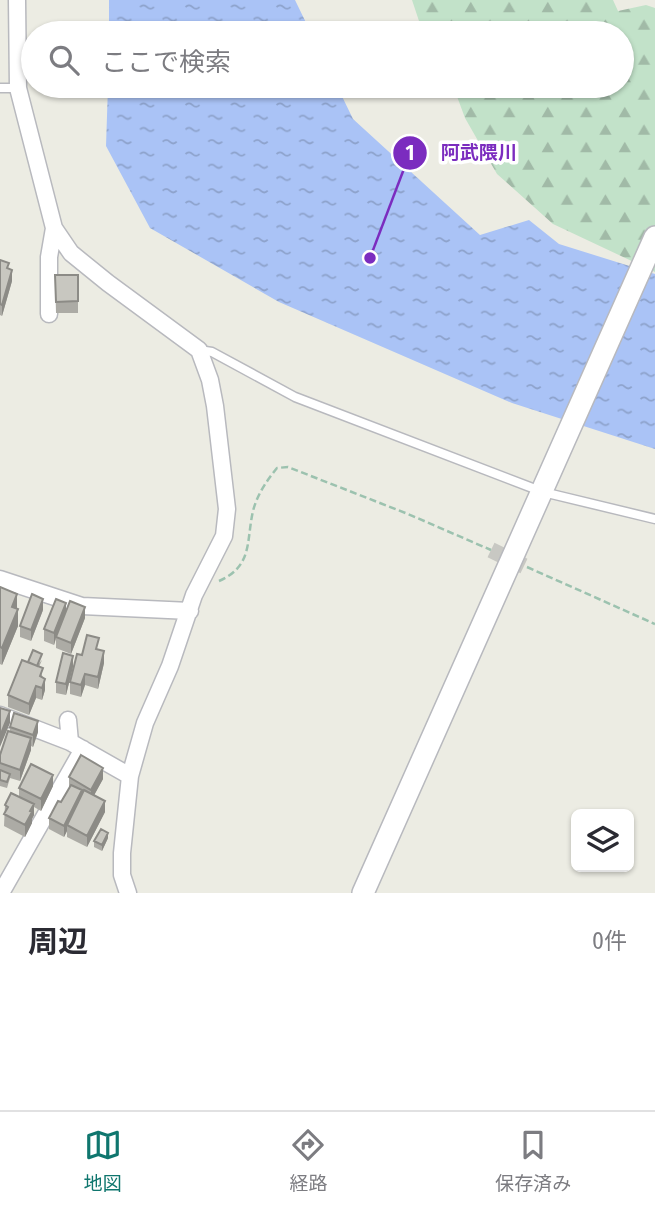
<!DOCTYPE html>
<html lang="ja">
<head>
<meta charset="utf-8">
<style>
	:root { --surface:#fff; --page:#f2f2f3; --text:#2b2b33; --muted:#7c7c81; --line:#e1e1e2; --accent:#0f766e }
	body { margin:0; font-family:"Fira Sans Condensed","Noto Sans JP",sans-serif; background:var(--page); color:var(--text) }
	.controls { position:absolute; right:21px; bottom:21px; display:grid; overflow:hidden; border-radius:10px; box-shadow:0 2px 5px #0004 }
	.controls button { width:63px; height:63px; display:grid; place-items:center; padding:0; border:0; border-bottom:2px solid var(--line); background:var(--surface); color:var(--text); font:35px sans-serif }
	.list { margin:0; padding:0; list-style:none }
	h2 { display:flex; justify-content:space-between; align-items:center; height:91px; margin:0; padding:0 28px; font-size:30px }
	h2 small { font-size:23px; font-weight:400; color:var(--muted) }
	.icon { flex:none; width:38px; height:38px; fill:none; stroke:currentColor; stroke-width:2; stroke-linecap:round; stroke-linejoin:round }
	.map { position:relative; flex:none; width:655px; height:893px; overflow:hidden }
	.search { position:absolute; background:var(--surface); box-shadow:0 2px 5px #0004; left:21px; right:21px; top:21px; height:77px; display:flex; align-items:center; gap:18px; box-sizing:border-box; padding:0 24px; border-radius:38px; color:var(--muted); font-size:26px }
	.sheet { height:217px; background:var(--surface) }
	nav { display:flex; justify-content:space-around; align-items:center; box-sizing:border-box; height:98px; border-top:2px solid var(--line); background:var(--surface); font-size:19px; color:var(--muted) }
	nav a { display:grid; justify-items:center; gap:4px }
	nav .on { color:var(--accent) }
	.map>svg:first-child { display:block }
	.forest { fill:url(#forest-firs) }
	.water { fill:url(#water-ripples) }
	.lines { fill:none; stroke-linecap:round; stroke-linejoin:round }
	.minor-tunnel { stroke:#c8c8c3; stroke-width:16; stroke-dasharray:16 8; stroke-linecap:butt }
	.service-casing { stroke:#b8b9be; stroke-width:11 }
	.minor-casing { stroke:#b8b9be; stroke-width:19 }
	.tertiary-casing { stroke:#b8b9be; stroke-width:24 }
	.path { stroke:#9cc2af; stroke-width:2.5; stroke-dasharray:7 3.5; stroke-linecap:butt }
	.service { stroke:#fff; stroke-width:8 }
	.minor { stroke:#fff; stroke-width:16 }
	.tertiary { stroke:#fff; stroke-width:21 }
	.wall { fill:#acaba5 }
	.shaded-wall { fill:#8c8b86 }
	.building { fill:#c8c7c0; stroke:#8c8b86; stroke-width:2 }
	.leader { fill:none; stroke:#7b2cbf; stroke-width:2.5 }
	.callout-dot { fill:#7b2cbf; stroke:#fff; stroke-width:2.5 }
	.mark-label { font-size:21px; text-anchor:middle; font-weight:bold; fill:#fff }
	.callout-label { font-size:19px; text-anchor:middle; font-weight:bold; fill:#7b2cbf; stroke:#fff; stroke-width:7; stroke-linejoin:round; paint-order:stroke }
</style>
</head>
<body>
<div class="map">
<svg width="655" height="893" viewBox="0 0 655 893">
	<defs>
		<pattern id="forest-firs" width="22" height="20" patternUnits="userSpaceOnUse" patternTransform="scale(1.75)"><rect width="22" height="20" fill="#c2e2c9"/><path d="M5 1l3.5 6h-7zM16 11l3.5 6h-7z" fill="#a1baa7"/></pattern>
		<pattern id="water-ripples" width="26" height="14" patternUnits="userSpaceOnUse" patternTransform="scale(1.75)"><rect width="26" height="14" fill="#aac3f6"/><path d="M2 4q2-2 4 0t4 0M15 11q2-2 4 0t4 0" fill="none" stroke="#8da2cb"/></pattern>
	</defs>
	<rect width="100%" height="100%" fill="#ecece3"/>
	<path class="forest" d="M412 0H613L618 11 646 5 655 8V272L553 224 497 174 465 118 455 91 451 86H622V33H423Z"/>
	<path class="water" d="M109 0H295L311 33H109Z
		M108 86H337L353 119 480 235 529 220 559 244 655 274V449L512 403 279 302 150 228 106 146Z"/>
	<g class="lines">
		<path class="minor-tunnel" d="M491 550 524 566"/>
		<defs>
			<path id="service" d="M0 88H18
				M199 350 212 352 295 397 543 492 655 519"/>
			<path id="minor" d="M17 0 18 88 54 228 71 253 108 283 199 350 210 380 215 406 227 509 224 536 194 595 170 666 145 723 130 776 122 853V875L128 893
				M49 314V257L54 228
				M0 579 82 606 190 611
				M0 715 70 742 130 776
				M68 720 70 742
				M1 893 83 749"/>
			<path id="tertiary" d="M363 893 655 237"/>
		</defs>
		<use href="#service" class="service-casing"/>
		<use href="#minor" class="minor-casing"/>
		<use href="#tertiary" class="tertiary-casing"/>
		<path class="path" d="M527 567 655 624
			M219 581C253 566 246 542 253 511 257 495 267 480 277 468L288 467 408 514 491 550"/>
		<use href="#service" class="service"/>
		<use href="#minor" class="minor"/>
		<use href="#tertiary" class="tertiary"/>
	</g>
	<path class="wall" d="M0 260 9 269 12 281 2 316 0 315Z
		M55 275H78V313H56Z
		M0 587 17 609 18 626 2 665 0 664Z
		M43 610 31 641 20 637V626Z
		M66 612 85 618 71 654 56 648V639L54 645 44 641V629Z
		M99 650 104 663 98 689 85 685 81 697 70 694V682L82 655Z
		M42 660 39 667 43 678 45 690 42 700 36 698 29 715 8 707V695Z
		M73 667 66 695 56 693V682Z
		M10 727 38 732 33 747 31 746V750L20 781 10 778 7 788 0 786V755L10 731Z
		M69 777 103 779 94 795 105 812 87 847 67 837V831L64 837 49 829V818L61 802 69 788Z
		M53 786 41 811 34 807V815L32 819V823L25 837 4 826 5 805 19 796V788Z
		M108 838 102 851 94 847V841Z"/>
	<path class="shaded-wall" d="M12 270V281L2 316V305Z
		M17 594V611L12 607Z
		M43 599V610L31 641V630Z
		M66 603V614L56 637 54 645V633Z
		M85 607V618L71 654V643Z
		M18 609V626L2 665V648Z
		M104 651V663L98 689V677Z
		M73 656V667L66 695V684Z
		M85 674V685L81 697V685Z
		M45 679V690L42 700V688Z
		M36 686V698L29 715V704Z
		M10 711V723L0 747V736Z
		M38 721V732L33 747V735Z
		M31 738V750L20 781V770Z
		M103 768V779L91 801V790Z
		M53 775V786L41 811V799Z
		M82 790V802L67 825V831L64 837V826Z
		M105 801V812L87 847V836Z
		M34 804V815L32 819V823L25 837V825Z
		M108 833V838L102 851V845Z"/>
	<path class="building" d="M0 260 9 263 7 268 12 270 2 305 0 304Z
		M55 275H78V301L56 302Z
		M0 587 17 594 12 607 18 609 2 648 0 647Z
		M32 594 43 599 31 630 20 626Z
		M56 599 66 603 54 633 44 629Z
		M70 601 85 607 71 643 56 637Z
		M87 635 99 638 96 649 104 651 98 677 85 674 81 685 70 682 77 654 82 655Z
		M33 650 42 654 37 666 28 662Z
		M63 653 73 656 66 684 56 682Z
		M22 660 43 668 40 676 45 679 42 688 36 686 29 704 8 695Z
		M0 708 10 711 0 736Z
		M14 713 38 721 33 735 10 727Z
		M8 731 31 738 20 770 0 763V755Z
		M81 755 103 768 91 790 69 777Z
		M31 764 53 775 41 799 19 788Z
		M0 770 10 774 7 782 0 780Z
		M71 785 82 790 64 826 49 818 58 801 61 802Z
		M84 790 105 801 87 836 67 825Z
		M11 793 34 804 30 811 32 812 25 825 4 814 8 807 5 805Z
		M101 829 108 833 102 845 94 841Z"/>
	<path class="leader" d="M370 258L410 153"/>
	<g class="callout-dot">
		<circle cx="370" cy="258" r="7"/>
		<circle cx="410" cy="153" r="18"/>
	</g>
	<g class="mark-label">
		<text x="410" y="160">1</text>
	</g>
	<g class="callout-label">
		<text x="479" y="159">阿武隈川</text>
	</g>
</svg>
<div class="controls">
<button><svg class="icon" aria-label="layers" viewBox="0 0 24 24"><path d="M12 4l9 5-9 5-9-5zM3 14l9 5 9-5"/></svg></button>
</div>
<div class="search"><svg class="icon" aria-label="search" viewBox="0 0 24 24"><circle cx="10" cy="10" r="6"/><path d="M15 15l6 6"/></svg>ここで検索</div>
</div>
<section class="sheet">
<h2>周辺<small>0件</small></h2>
<ul class="list">
</ul>
</section>
<nav>
<a class="on"><svg class="icon" aria-label="map" viewBox="0 0 24 24"><path d="M3 6l6-2 6 2 6-2v14l-6 2-6-2-6 2zM9 4v14M15 6v14"/></svg>地図</a>
<a><svg class="icon" aria-label="directions" viewBox="0 0 24 24"><path d="M12 3l9 9-9 9-9-9zM9 14v-3h6M13 9l2 2-2 2"/></svg>経路</a>
<a><svg class="icon" aria-label="saved" viewBox="0 0 24 24"><path d="M7 4h10v16l-5-4-5 4z"/></svg>保存済み</a>
</nav>
</body>
</html>
